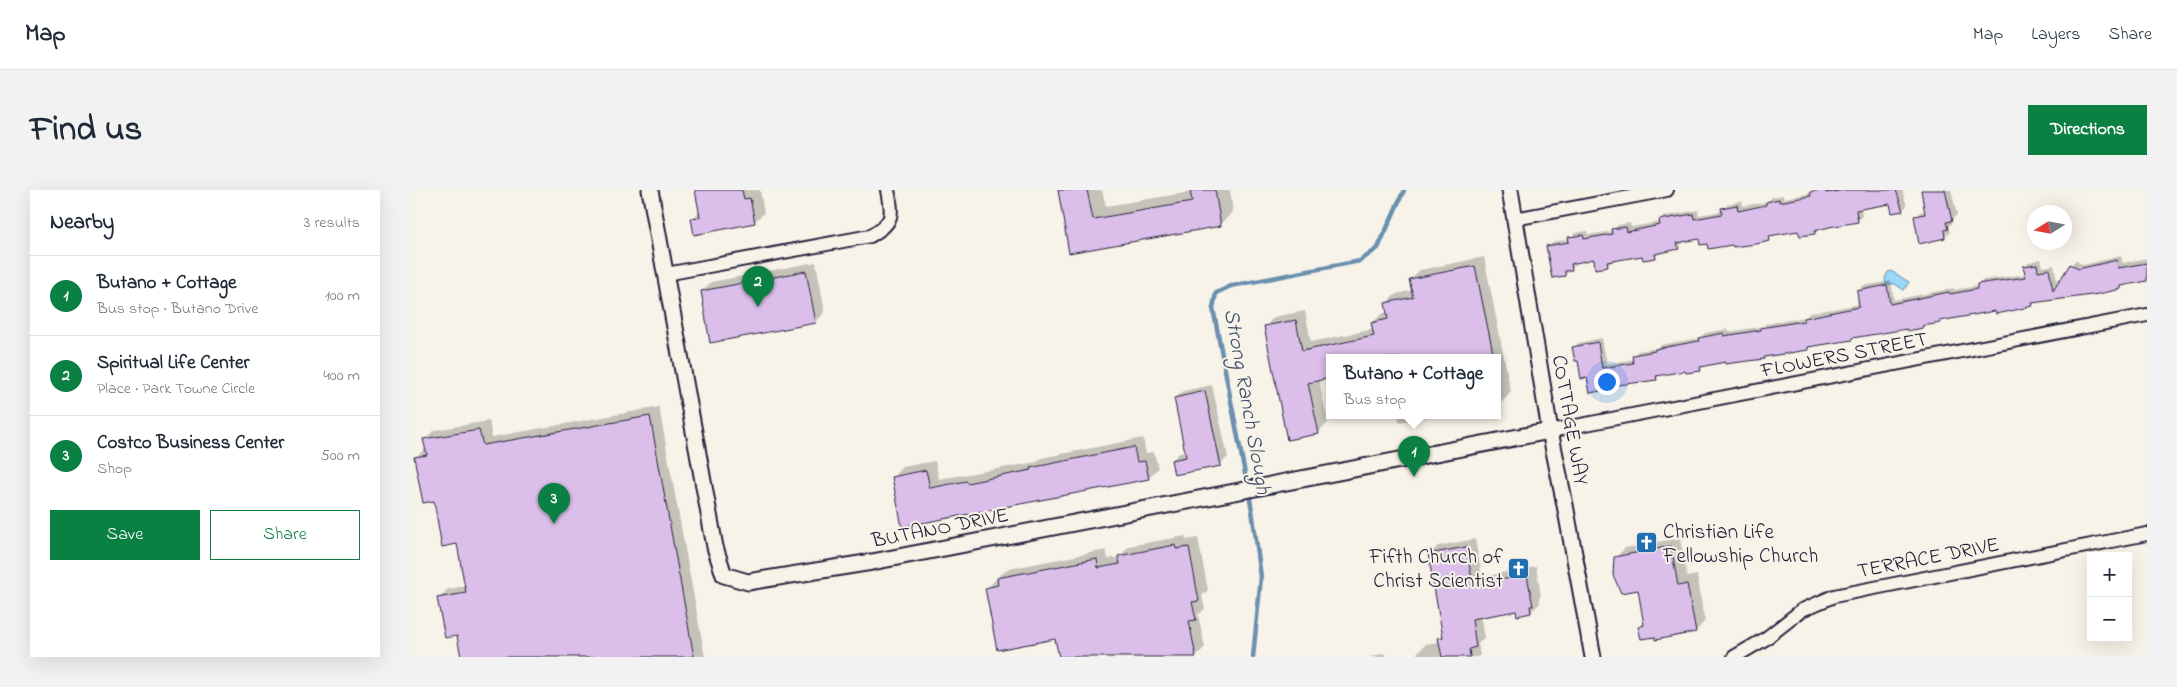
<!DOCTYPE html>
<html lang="en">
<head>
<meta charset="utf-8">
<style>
	:root { --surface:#fff; --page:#f2f2f3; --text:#1f2937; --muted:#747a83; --line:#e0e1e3; --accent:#0b8043 }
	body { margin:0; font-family:"Indie Flower",sans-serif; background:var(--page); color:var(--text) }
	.controls { position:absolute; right:15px; bottom:15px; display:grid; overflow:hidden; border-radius:0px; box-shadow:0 5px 20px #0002 }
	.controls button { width:45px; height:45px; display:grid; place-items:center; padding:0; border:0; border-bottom:1px solid var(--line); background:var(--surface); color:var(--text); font:25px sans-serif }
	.compass { position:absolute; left:1617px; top:15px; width:45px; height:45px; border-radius:50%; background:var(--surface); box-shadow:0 5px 20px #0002; rotate:259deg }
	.you { position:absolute; left:1196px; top:191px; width:18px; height:18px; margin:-12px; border:4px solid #fff; border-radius:50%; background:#1a73e8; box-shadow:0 0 0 8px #1a73e833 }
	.badge { display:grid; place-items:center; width:32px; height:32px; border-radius:50%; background:var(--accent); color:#fff; font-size:16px; font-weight:700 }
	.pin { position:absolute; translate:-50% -41px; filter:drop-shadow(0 1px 2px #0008) }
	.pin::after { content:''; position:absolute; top:26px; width:18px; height:15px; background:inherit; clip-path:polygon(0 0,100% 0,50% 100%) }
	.popup { position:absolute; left:916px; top:164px; width:175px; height:65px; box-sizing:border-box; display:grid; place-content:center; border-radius:0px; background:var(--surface); filter:drop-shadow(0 1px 4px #0005); font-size:16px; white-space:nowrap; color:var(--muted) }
	.popup b { font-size:19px; color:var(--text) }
	.popup::after { content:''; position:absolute; left:50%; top:100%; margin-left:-10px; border:10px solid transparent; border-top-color:var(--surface) }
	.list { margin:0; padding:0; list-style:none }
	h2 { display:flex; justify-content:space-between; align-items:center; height:65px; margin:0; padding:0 20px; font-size:21px }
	h2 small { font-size:16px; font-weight:400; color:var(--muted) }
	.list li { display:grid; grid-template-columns:32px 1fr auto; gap:15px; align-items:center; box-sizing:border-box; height:80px; padding:0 20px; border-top:1px solid var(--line) }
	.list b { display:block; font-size:19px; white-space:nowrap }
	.list p { margin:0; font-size:16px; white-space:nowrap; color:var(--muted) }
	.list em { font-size:16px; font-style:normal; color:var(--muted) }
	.actions { display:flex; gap:10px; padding:15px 20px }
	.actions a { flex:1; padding:11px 0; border:1px solid var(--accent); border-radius:0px; text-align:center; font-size:18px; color:var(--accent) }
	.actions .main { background:var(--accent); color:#fff }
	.map { position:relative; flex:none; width:1737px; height:467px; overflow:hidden; border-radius:0px }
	header { display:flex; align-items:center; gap:30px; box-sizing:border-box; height:70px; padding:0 25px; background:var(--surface); border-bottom:1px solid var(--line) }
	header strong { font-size:24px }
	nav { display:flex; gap:28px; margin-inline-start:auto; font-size:18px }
	.intro { display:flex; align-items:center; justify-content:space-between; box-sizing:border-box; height:120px; padding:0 30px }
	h1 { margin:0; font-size:35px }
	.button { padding:12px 22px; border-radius:0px; background:var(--accent); color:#fff; font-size:18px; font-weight:700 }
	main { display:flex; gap:30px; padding:0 30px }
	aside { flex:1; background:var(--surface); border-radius:0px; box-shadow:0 5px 20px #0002 }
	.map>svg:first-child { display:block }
	.water { fill:#9bd8fc; stroke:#6b8faf }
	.shadow { fill:#0003 }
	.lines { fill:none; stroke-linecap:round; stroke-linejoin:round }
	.stream { stroke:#6b8faf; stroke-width:4.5 }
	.building { fill:#dcbeeb; stroke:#22223b }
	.minor-casing { stroke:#22223b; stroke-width:16 }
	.tertiary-casing { stroke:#22223b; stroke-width:19 }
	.minor { stroke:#f7f3e8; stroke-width:12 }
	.tertiary { stroke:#f7f3e8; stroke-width:15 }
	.labels { text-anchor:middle; stroke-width:4; stroke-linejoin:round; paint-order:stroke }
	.street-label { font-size:21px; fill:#22223b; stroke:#f7f3e8 }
	.poi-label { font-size:21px; fill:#22223b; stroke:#f7f3e8; text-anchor:start }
	.water-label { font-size:22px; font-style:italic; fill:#40506b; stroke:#f7f3e8 }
</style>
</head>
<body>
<header>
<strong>Map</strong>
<nav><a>Map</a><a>Layers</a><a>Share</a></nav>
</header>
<div class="intro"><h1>Find us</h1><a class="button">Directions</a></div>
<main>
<aside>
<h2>Nearby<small>3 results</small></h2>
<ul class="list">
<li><span class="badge">1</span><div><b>Butano + Cottage</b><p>Bus stop · Butano Drive</p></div><em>100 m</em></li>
<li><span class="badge">2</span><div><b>Spiritual Life Center</b><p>Place · Park Towne Circle</p></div><em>400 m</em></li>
<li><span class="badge">3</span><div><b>Costco Business Center</b><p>Shop</p></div><em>500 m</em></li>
</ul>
<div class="actions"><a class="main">Save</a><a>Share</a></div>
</aside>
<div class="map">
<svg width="1737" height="467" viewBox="0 0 1737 467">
	<rect width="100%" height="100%" fill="#f7f3e8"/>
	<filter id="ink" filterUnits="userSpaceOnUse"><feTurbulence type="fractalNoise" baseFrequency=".02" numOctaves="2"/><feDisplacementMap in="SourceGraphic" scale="10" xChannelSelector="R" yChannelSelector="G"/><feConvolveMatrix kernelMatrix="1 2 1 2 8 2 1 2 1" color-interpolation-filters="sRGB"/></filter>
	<g filter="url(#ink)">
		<path class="water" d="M1481 81 1499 92 1494 100 1485 94H1476L1475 88 1478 82Z"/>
		<path class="shadow" d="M286 0H350L354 23 344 32 282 29 290 21Z
			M649 0H692L696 16 781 2V0H820L823 22 810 35 660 62Z
			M1404 0H1492L1497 16 1492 20 1481 12 1451 18 1452 26 1447 31 1408 39 1405 42 1389 39 1364 44 1359 50 1298 53 1290 47 1272 51 1273 53 1268 58 1250 62 1245 67 1233 64 1202 71 1197 76 1185 68 1166 72V74L1155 85 1138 57 1142 52 1160 49 1165 43 1177 41 1178 45 1203 41 1208 35 1220 33 1221 37 1251 32 1255 26 1288 20 1289 25 1313 21 1317 14 1332 11 1333 16 1357 12 1362 7 1373 5 1374 8 1402 3Z
			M1512 0H1541L1547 25 1541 30 1542 33 1538 37 1540 42 1535 47 1505 27 1510 22 1516 21Z
			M1711 66 1713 73 1737 68V88L1714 94 1711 98 1533 129 1530 132 1515 134 1512 137H1498L1444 147 1441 149 1356 166 1353 168 1294 175 1290 179H1276L1251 184 1246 189 1203 194 1200 198 1178 187 1164 158 1168 153 1192 148 1197 174 1224 169 1223 166 1228 161 1248 158 1251 155 1290 148 1295 143 1318 139 1319 142 1354 136 1356 134 1396 127 1400 123 1450 114 1448 101 1453 96 1481 91 1484 110 1544 98V100L1568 96 1573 90 1616 84 1615 76 1619 72 1631 69 1633 77 1644 75 1648 96 1665 70 1673 75Z
			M1074 67 1101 202 1092 212H1088V168H920V187L909 190 918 233 908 243 855 137 864 127 895 121 901 152 964 139 962 133 972 124 978 122 976 113 986 104 1003 100 1000 89 1010 80Z
			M406 72 415 122 406 132 292 101 301 92Z
			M802 195 818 267 810 275 762 270 769 263 776 262 765 208 773 201Z
			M249 217 295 467H52L48 445 29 408 38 399 56 396 48 353 5 268 16 258 15 250 24 240 79 231 82 247Z
			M988 226H1021L989 232Z
			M733 248 736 263 744 262 748 278 738 288 493 336 484 287 493 277 525 271 529 289 627 272 631 268Z
			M775 346 776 350 788 348 798 400 792 406 795 419 788 425 795 457 785 467H650L646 447 577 398 597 379 696 360 698 369 709 367 719 356Z
			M1270 348 1277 387 1287 385 1295 431 1286 441 1246 448V445L1230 437 1235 432 1229 398 1205 368 1215 358Z
			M1065 349 1072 387 1126 376 1131 406 1129 408 1130 413 1121 422 1108 424 1107 419 1071 426 1075 447 1068 454 1070 465 1067 467H1008L1007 463 1016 454 1030 452V448L1034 444 1019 365 1028 356Z
			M975 463 976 467H959Z"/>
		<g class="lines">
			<path class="stream" d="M843 467 851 387 842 320 803 118 806 103 821 96 950 71 968 58 994 0"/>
		</g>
		<path class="building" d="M285 0H332L334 9 340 8 345 33 284 45 281 28 290 27Z
			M648 0H677L683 29 782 12 780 0H805L811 36 659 63Z
			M1410 0H1416V3L1435 0H1486L1493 21 1482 23 1480 14 1446 20 1448 32 1419 37 1405 41V44L1390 46 1388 41 1359 46 1360 51 1346 54 1323 57 1322 55 1298 59 1297 54 1290 55 1289 49 1267 53 1269 59 1245 64 1246 68 1233 70 1232 66 1197 72 1198 77 1185 79 1184 69 1161 74 1162 80 1155 81V86L1142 88 1136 56 1159 52 1158 47 1173 45 1174 49 1202 44 1201 39 1216 37 1217 42 1250 35 1249 30 1283 24 1284 29 1312 24 1311 18 1327 15 1328 21 1356 15V12L1369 9V12L1401 6 1400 2Z
			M1511 0H1535L1542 31 1536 32 1538 39 1534 40 1535 48 1509 54 1504 26 1515 24Z
			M1707 70 1708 78 1737 73V91L1711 96V99L1689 104 1622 113 1623 116 1601 121 1586 124 1585 121 1530 131 1531 133 1512 136 1513 138 1497 141V139L1442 148V150L1398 157V160L1354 167V169L1315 174V172L1290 177 1291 181 1276 183 1275 181 1246 186 1247 190 1200 196 1201 199 1180 203 1177 188 1171 189 1168 171H1165L1162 157 1188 152 1192 178 1223 173 1222 165 1245 161V159L1289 151 1288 148 1314 143V146L1351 140 1350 138 1394 131V128L1449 117 1447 101 1477 95 1480 114 1539 102 1540 104 1567 99V94L1616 87 1613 76 1627 74 1628 81 1639 79 1643 101 1660 74 1668 79Z
			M1065 76 1084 168H920V188L898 193 909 244 877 250 854 136 886 130 892 161 964 146 961 133 978 129 975 113 1003 107 999 89Z
			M396 81 406 133 300 153 291 101Z
			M795 201 811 276 764 285 761 270 776 267 764 208Z
			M240 226 284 467H51L47 446 35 448 27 408 56 403 47 354 32 357 24 311 13 313 4 267 17 265 13 249 69 240 73 255Z
			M724 257 727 272 735 271 739 289 492 337 482 287 516 280 520 298 556 291 557 293 621 280 620 278Z
			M765 355 766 359 779 357 789 411 782 412 786 430 779 431 786 467H649L645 449 587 460 575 398 588 395 587 388 687 369 688 378 710 374 708 366Z
			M1261 356 1268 396 1277 394 1286 442 1245 450V447L1231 449 1228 437 1234 435 1228 400 1211 403 1203 385 1204 367Z
			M1056 357 1063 395 1117 385 1123 416H1120L1121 423 1107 426 1106 421 1062 429 1066 457 1059 459 1060 467H1032L1028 448 1033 447 1018 364Z"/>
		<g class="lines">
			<defs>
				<path id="minor" d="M1105 29 1257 0
					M256 84 460 46C484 32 483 26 478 0
					M1140 241 1737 125
					M1324 467 1355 449 1392 420 1424 406 1737 344"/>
				<path id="tertiary" d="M240 0 305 357 314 385 338 392 462 372 1140 241
					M1100 0 1140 241 1155 315 1183 467"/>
			</defs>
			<use href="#minor" class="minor-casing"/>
			<use href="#tertiary" class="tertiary-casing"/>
			<use href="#minor" class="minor"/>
			<use href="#tertiary" class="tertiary"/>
		</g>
	</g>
	<defs>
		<symbol id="church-square" viewBox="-11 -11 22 22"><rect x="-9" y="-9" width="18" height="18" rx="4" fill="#1f6fb2" stroke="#f7f3e8"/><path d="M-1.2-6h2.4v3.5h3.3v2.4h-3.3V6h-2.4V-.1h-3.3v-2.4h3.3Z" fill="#fff"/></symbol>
	</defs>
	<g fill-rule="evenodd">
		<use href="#church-square" x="1224" y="340" width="25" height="25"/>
		<use href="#church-square" x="1096" y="366" width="25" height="25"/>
	</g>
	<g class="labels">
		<g class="street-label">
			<text transform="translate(1434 164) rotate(-11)" y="7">FLOWERS STREET</text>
			<text transform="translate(1161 230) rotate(80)" y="7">COTTAGE WAY</text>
			<text transform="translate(530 337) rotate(-11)" y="7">BUTANO DRIVE</text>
			<text transform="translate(1518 367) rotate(-11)" y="7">TERRACE DRIVE</text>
		</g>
		<g class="poi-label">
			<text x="1253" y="348">Christian Life<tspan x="1253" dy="24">Fellowship Church</tspan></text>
			<text x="1093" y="373" text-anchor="end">Fifth Church of<tspan x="1093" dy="24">Christ Scientist</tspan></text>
		</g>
		<g class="water-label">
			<text transform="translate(839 211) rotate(80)" y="8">Strong Ranch Slough</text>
		</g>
	</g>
</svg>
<div class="controls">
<button>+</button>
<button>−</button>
</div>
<svg class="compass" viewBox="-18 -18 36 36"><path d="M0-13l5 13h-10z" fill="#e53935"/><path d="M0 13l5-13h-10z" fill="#747a83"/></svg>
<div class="you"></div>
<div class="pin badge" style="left:1004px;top:287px">1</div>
<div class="popup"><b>Butano + Cottage</b>Bus stop</div>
<div class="pin badge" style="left:348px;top:117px">2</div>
<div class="pin badge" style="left:144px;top:334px">3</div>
</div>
</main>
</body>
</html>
